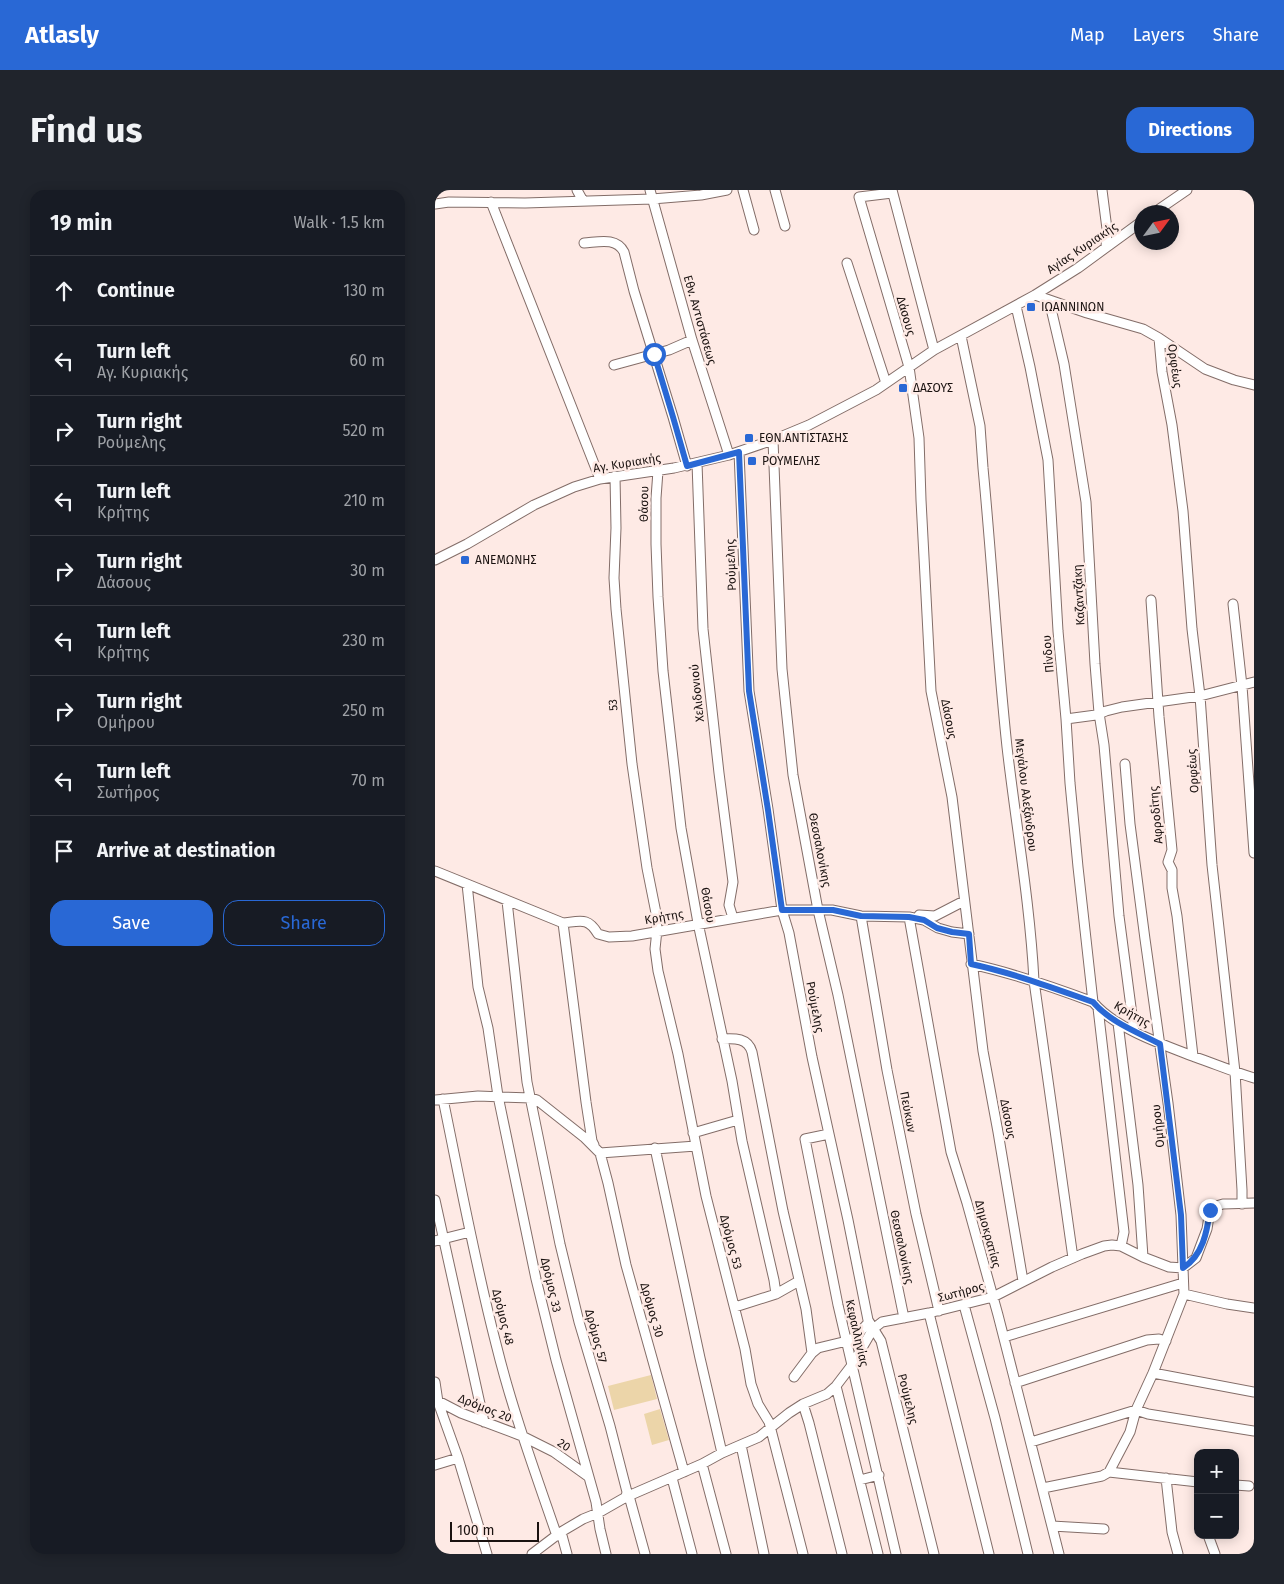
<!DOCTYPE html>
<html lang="en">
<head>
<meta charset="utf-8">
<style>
	:root { --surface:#171b24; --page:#20242c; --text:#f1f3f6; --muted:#9ea1a6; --line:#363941; --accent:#2968d5 }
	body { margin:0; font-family:"Fira Sans",sans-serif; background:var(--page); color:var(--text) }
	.controls { position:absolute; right:15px; bottom:15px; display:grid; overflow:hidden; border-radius:10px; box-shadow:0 2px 12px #0003 }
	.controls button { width:45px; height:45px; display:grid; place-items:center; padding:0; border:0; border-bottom:1px solid var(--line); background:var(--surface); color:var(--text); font:25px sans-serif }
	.compass { position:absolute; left:699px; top:15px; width:45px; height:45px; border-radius:50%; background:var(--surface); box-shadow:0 2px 12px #0003; rotate:57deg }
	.scale { position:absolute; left:15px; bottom:12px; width:89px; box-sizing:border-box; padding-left:5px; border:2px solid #1a1210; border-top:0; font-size:14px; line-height:18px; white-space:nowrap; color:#1a1210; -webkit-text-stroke:4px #feeae5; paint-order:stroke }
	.stop { position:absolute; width:15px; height:15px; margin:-11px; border:4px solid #2968d5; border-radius:50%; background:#fff }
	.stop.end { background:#2968d5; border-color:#fff; box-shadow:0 1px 5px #0008 }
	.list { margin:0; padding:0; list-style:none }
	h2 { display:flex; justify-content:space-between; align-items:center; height:65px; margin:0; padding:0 20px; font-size:21px }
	h2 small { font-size:16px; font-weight:400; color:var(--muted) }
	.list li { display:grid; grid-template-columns:32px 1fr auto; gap:15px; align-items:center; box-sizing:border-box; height:70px; padding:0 20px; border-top:1px solid var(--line) }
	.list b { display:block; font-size:19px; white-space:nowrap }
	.list p { margin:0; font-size:16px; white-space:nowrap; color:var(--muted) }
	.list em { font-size:16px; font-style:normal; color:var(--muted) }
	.actions { display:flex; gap:10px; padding:15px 20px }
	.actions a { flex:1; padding:11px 0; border:1px solid var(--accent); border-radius:15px; text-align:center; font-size:18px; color:var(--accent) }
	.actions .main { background:var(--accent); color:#fff }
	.icon { flex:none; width:28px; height:28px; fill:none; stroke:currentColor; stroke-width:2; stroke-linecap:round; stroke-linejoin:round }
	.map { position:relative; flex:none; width:819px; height:1364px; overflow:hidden; border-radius:15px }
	header { display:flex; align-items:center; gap:30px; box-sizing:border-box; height:70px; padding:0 25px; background:var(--accent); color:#fff }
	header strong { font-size:24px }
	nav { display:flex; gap:28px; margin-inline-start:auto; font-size:18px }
	.intro { display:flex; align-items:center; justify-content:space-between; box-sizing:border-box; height:120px; padding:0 30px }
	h1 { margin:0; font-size:35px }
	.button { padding:12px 22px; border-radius:15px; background:var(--accent); color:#fff; font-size:18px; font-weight:700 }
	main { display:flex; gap:30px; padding:0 30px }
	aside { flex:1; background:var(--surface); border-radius:15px; box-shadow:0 2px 12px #0003 }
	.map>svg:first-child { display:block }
	.green { fill:#ecd5a9 }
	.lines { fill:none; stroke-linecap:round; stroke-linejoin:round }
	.minor-casing { stroke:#836d68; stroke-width:11 }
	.minor { stroke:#fff; stroke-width:9 }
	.route { stroke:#2968d5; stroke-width:6 }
	.poi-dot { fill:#2968d5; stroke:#feeae5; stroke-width:2 }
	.labels { text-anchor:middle; stroke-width:5; stroke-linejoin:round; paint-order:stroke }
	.street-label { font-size:12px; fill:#1a1210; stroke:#feeae5 }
	.poi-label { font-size:12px; fill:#1a1210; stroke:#feeae5; text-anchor:start }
</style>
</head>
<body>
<header>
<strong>Atlasly</strong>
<nav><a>Map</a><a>Layers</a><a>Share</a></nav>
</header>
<div class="intro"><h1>Find us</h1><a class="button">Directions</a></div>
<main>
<aside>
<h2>19 min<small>Walk · 1.5 km</small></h2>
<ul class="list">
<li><svg class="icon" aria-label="ahead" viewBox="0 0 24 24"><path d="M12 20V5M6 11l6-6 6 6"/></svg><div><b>Continue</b></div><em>130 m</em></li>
<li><svg class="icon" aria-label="left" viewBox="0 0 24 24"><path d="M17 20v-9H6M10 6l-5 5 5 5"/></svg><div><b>Turn left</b><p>Αγ. Κυριακής</p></div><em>60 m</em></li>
<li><svg class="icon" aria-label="right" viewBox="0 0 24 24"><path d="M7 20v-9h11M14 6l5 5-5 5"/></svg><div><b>Turn right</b><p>Ρούμελης</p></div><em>520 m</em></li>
<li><svg class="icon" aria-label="left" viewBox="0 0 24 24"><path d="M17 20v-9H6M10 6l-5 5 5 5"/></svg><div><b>Turn left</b><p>Κρήτης</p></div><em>210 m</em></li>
<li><svg class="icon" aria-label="right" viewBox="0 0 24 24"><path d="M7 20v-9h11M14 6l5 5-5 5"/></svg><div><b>Turn right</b><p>Δάσους</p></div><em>30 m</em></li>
<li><svg class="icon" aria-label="left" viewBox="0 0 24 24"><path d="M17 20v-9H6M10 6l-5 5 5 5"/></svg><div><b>Turn left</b><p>Κρήτης</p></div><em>230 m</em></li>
<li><svg class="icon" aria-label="right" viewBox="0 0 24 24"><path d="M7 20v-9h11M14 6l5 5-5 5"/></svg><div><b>Turn right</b><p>Ομήρου</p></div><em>250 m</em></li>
<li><svg class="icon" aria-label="left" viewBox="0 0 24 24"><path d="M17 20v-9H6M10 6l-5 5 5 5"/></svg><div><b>Turn left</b><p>Σωτήρος</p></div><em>70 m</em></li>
<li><svg class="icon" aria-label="arrive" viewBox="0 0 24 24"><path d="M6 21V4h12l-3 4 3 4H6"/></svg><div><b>Arrive at destination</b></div></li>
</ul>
<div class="actions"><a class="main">Save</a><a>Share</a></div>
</aside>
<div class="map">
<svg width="819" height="1364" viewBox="0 0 819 1364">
	<rect width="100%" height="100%" fill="#feeae5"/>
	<path class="green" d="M216 1185 222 1209 179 1220 173 1196Z
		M225 1219 234 1250 217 1255 209 1224Z"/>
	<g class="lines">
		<defs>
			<path id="minor" d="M142 0 148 11
				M215 0 257 150 294 265
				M308 0 319 40
				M340 0 350 36
				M457 0 499 160
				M667 0 672 39 671 57
				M457 3 424 7 474 177 484 248 486 310 496 501 517 607 548 861 563 942 588 1091
				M56 12 165 289
				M0 14 14 12 90 13 217 9 266 5 292 0
				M720 22 752 0
				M149 53C164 52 181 47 189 62L199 101 238 227 252 276
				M412 73 451 193
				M600 105 652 123 708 139 724 148 770 179 799 190 819 195
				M614 110 629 174 651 312 660 474 664 523 669 555 684 726 699 840
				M581 116 595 177 613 270 623 441 631 529 635 593 643 677 658 812
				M526 146 545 236 548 278C557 371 562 464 572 557 581 635 595 713 599 791L638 1068
				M724 148 727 182 737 235 748 321 757 439 765 506 777 675 800 882 807 1000V1014
				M179 175 234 160 257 150
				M338 250 347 479 358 585 383 720 403 805 469 1128
				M304 262 314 501 333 619 347 720 354 743 377 867 413 1030 433 1130 446 1151 499 1364
				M262 273 268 439 284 583 298 692 294 715 298 728
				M223 281 221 308V354L223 407 228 481 246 638 263 733 297 891 307 951 339 1090 341 1104 300 1117
				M180 286 181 338 179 388 181 419 197 574 212 678 221 723 222 740 220 759 223 781 243 864 271 1006 310 1159 316 1194 323 1214 334 1232 368 1364
				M0 370 32 354 99 315 139 297 165 289 239 278 294 265 338 250 374 235 441 200 499 160 600 105 643 78 706 32
				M716 410 724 527 737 660 733 672 737 680V698L742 726 758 866
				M798 414 807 496 819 663
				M631 529 661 525 671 521 687 517 765 506 819 492
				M0 681 128 733C146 731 153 727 163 744L174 747 197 746 347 720H397L426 726 474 727 489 730 503 738 517 742 534 744
				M32 694 43 797 53 838 63 906 101 1089 121 1170 161 1312 165 1339 171 1364
				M72 711 92 892 125 1054 144 1132 175 1236 192 1302 191 1307
				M484 725 500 726 529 711
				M426 726 452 880 481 1024 504 1121
				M474 727 516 962 532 1013 563 1125 624 1364
				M128 733 151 912 157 951 159 955
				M536 774C578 783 618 797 658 812 679 838 729 855 760 867 780 874 799 882 819 888
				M663 818 689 1042 686 1056
				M683 833 703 995 708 1067
				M287 849C300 848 313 848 317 862L348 1021 371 1119 377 1163
				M8 909C25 991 40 1073 61 1154 77 1219 100 1282 122 1346
				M0 910 43 906 96 908 102 910 150 948 165 963 173 993 191 1075 249 1282
				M258 943 303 930
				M394 944 370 949 403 1115 461 1364
				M220 958 265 1168 287 1263
				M165 963 261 956
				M0 1010 49 1232
				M0 1051 35 1042
				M341 1104 364 1091
				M749 1104 792 1114 819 1118
				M529 1115 560 1228 593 1364
				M494 1123 554 1364
				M569 1147 748 1093
				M718 1183 819 1202
				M359 1187 377 1163 383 1158 412 1151 420 1147 434 1132
				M0 1192 3 1212 23 1268 52 1364
				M580 1193 712 1150 724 1149 731 1151
				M401 1196 443 1364
				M1 1210 26 1223 87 1246 119 1262 154 1287
				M368 1214 374 1233 407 1364
				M596 1252 701 1220 713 1224 819 1241
				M306 1255 329 1364
				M267 1274 291 1364
				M0 1275 23 1268
				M674 1282 695 1242 701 1220 718 1183 749 1104 746 1025 733 913 710 749 695 634 690 574
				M237 1288 257 1364
				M731 1288 737 1342 743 1364
				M425 1290 444 1285
				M800 1295 814 1296
				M608 1298 667 1286 674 1282 763 1292
				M194 1306 210 1364
				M617 1336 669 1339
				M126 1342 132 1364
				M773 1345 780 1364
				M97 1364 126 1342 148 1329 163 1323 191 1307 267 1274 287 1263 324 1247 354 1223 368 1214 392 1204 401 1196 417 1175 438 1139 447 1132 494 1123 558 1107 617 1077 647 1064 669 1056 677 1055 686 1056 708 1067 734 1077 748 1078 761 1068 772 1039 775 1020 778 1017 788 1014 819 1013"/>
		</defs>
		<use href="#minor" class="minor-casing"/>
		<use href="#minor" class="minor"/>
	</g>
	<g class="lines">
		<path class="route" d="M219 164 238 227 252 276 304 262 314 501 333 620 347 720H398L426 726 474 727 489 730 502 738 517 742 534 744 536 774C578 783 618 798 658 812 675 832 702 842 725 854L746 1025 748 1078C768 1065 772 1042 775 1020"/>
	</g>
	<g class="poi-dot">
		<rect x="591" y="112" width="10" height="10" rx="2.5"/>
		<rect x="463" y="193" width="10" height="10" rx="2.5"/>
		<rect x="309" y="243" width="10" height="10" rx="2.5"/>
		<rect x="312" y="266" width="10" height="10" rx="2.5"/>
		<rect x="25" y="365" width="10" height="10" rx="2.5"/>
	</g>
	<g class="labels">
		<g class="street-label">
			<text transform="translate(647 58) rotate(-34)" y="4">Αγίας Κυριακής</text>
			<text transform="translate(471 126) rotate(74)" y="4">Δάσους</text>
			<text transform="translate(265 130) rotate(74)" y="4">Εθν. Αντιστάσεως</text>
			<text transform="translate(740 176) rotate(82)" y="4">Ορφέως</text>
			<text transform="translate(192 273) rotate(-9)" y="4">Αγ. Κυριακής</text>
			<text transform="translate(209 314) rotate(-89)" y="4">Θάσου</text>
			<text transform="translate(296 375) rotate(-92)" y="4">Ρούμελης</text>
			<text transform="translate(644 405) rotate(-93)" y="4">Καζαντζάκη</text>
			<text transform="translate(613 464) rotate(-95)" y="4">Πίνδου</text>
			<text transform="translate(262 503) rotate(-96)" y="4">Χελιδονιού</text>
			<text transform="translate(178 515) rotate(-95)" y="4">53</text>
			<text transform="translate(514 529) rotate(79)" y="4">Δάσους</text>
			<text transform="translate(758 581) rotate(-94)" y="4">Ορφέως</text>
			<text transform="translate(591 605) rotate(83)" y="4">Μεγάλου Αλεξάνδρου</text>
			<text transform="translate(721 625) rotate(-95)" y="4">Αφροδίτης</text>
			<text transform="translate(385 660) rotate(79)" y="4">Θεσσαλονίκης</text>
			<text transform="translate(273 715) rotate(80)" y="4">Θάσου</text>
			<text transform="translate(229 727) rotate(-10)" y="4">Κρήτης</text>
			<text transform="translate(380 817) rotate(79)" y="4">Ρούμελης</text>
			<text transform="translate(697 824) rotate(30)" y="4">Κρήτης</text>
			<text transform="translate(473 922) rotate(79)" y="4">Πεύκων</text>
			<text transform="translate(573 929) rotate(79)" y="4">Δάσους</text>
			<text transform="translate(723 936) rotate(-96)" y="4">Ομήρου</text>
			<text transform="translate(553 1044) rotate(75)" y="4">Δημοκρατίας</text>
			<text transform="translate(296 1052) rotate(75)" y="4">Δρόμος 53</text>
			<text transform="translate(467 1057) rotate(78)" y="4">Θεσσαλονίκης</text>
			<text transform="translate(116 1095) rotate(77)" y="4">Δρόμος 33</text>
			<text transform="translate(526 1102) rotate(-15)" y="4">Σωτήρος</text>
			<text transform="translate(217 1120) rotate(74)" y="4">Δρόμος 30</text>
			<text transform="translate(68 1127) rotate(76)" y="4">Δρόμος 48</text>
			<text transform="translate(422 1143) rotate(77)" y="4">Κεφαλληνίας</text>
			<text transform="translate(161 1146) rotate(75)" y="4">Δρόμος 57</text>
			<text transform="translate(473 1209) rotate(76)" y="4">Ρούμελης</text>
			<text transform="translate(50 1218) rotate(22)" y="4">Δρόμος 20</text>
			<text transform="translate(129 1255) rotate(34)" y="4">20</text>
		</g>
		<g class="poi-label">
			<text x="606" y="121">ΙΩΑΝΝΙΝΩΝ</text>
			<text x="478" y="202">ΔΑΣΟΥΣ</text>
			<text x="324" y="252">ΕΘΝ.ΑΝΤΙΣΤΑΣΗΣ</text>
			<text x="327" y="275">ΡΟΥΜΕΛΗΣ</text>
			<text x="40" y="374">ΑΝΕΜΩΝΗΣ</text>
		</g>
	</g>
</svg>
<div class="controls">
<button>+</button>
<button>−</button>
</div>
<svg class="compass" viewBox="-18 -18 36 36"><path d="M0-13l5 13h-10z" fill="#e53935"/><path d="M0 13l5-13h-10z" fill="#9ea1a6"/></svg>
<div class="scale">100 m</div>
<div class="stop" style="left:219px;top:164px"></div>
<div class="stop end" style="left:775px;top:1020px"></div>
</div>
</main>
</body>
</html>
